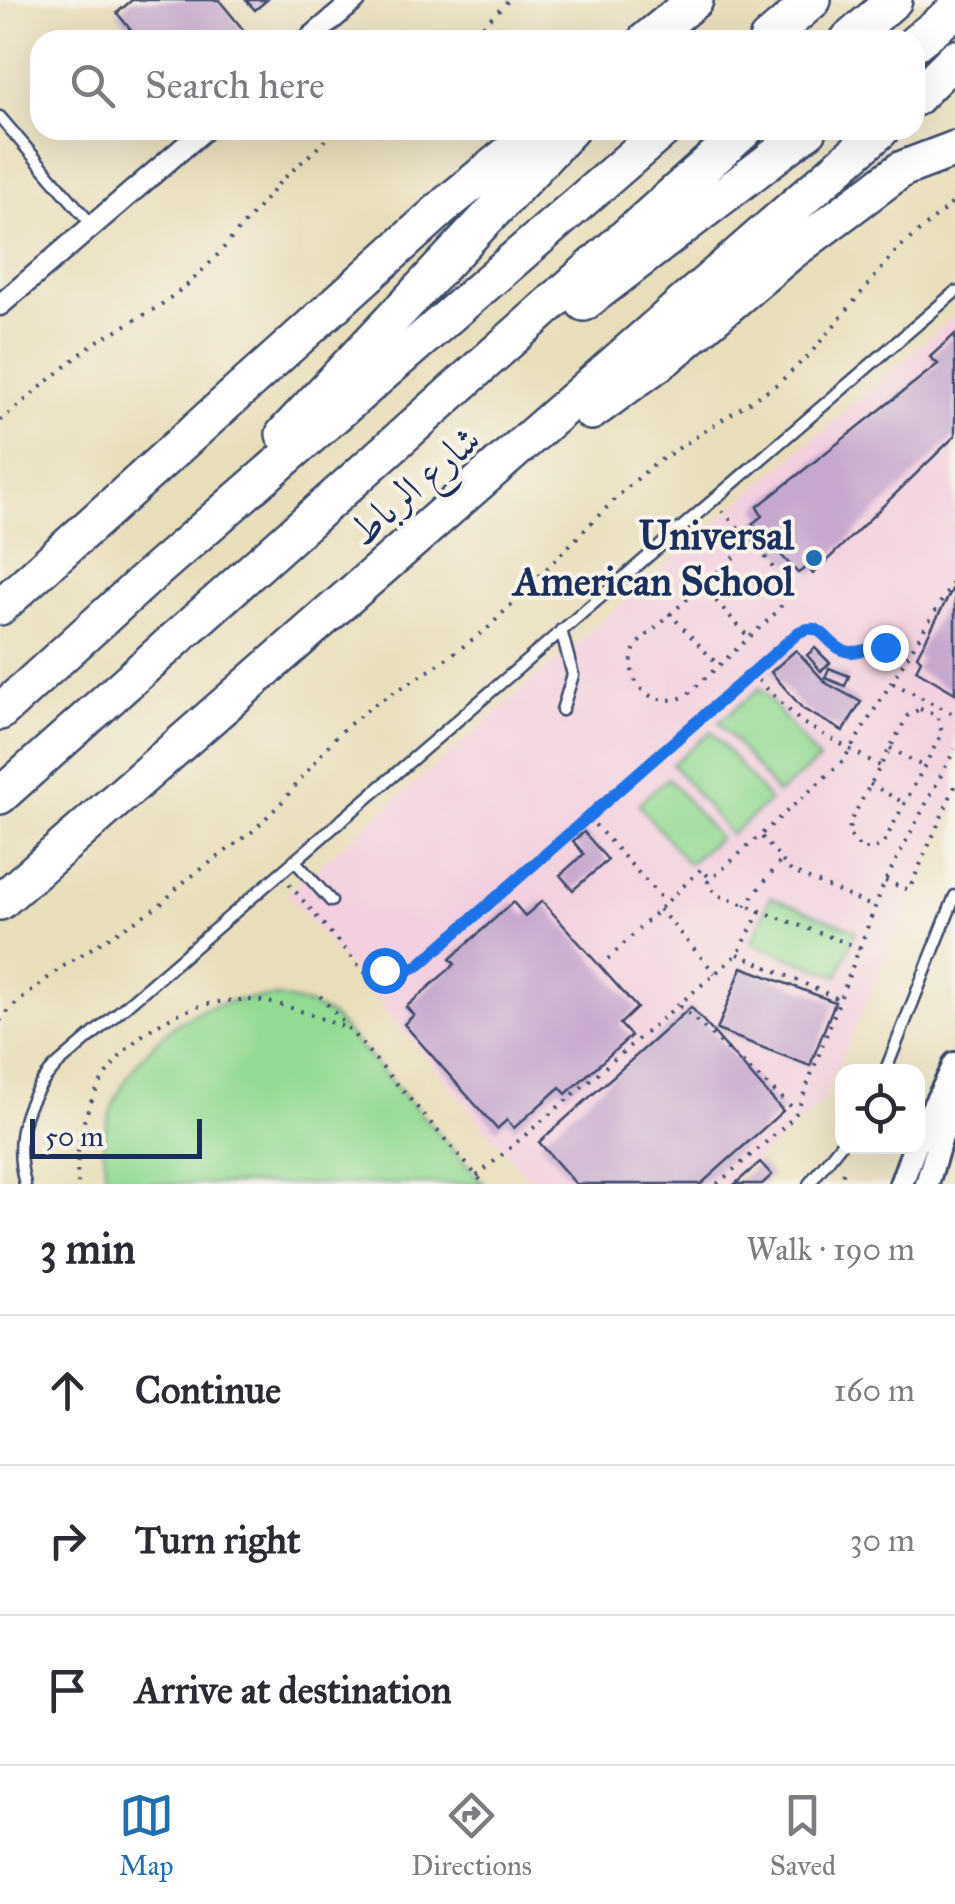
<!DOCTYPE html>
<html lang="en">
<head>
<meta charset="utf-8">
<style>
	:root { --surface:#fff; --page:#f2f2f3; --text:#2b2b33; --muted:#7c7c81; --line:#e1e1e2; --accent:#1f6fb2 }
	body { margin:0; font-family:"IM FELL Great Primer",Amiri,serif; background:var(--page); color:var(--text) }
	.controls { position:absolute; right:30px; bottom:30px; display:grid; overflow:hidden; border-radius:20px; box-shadow:0 10px 40px #0002 }
	.controls button { width:90px; height:90px; display:grid; place-items:center; padding:0; border:0; border-bottom:2px solid var(--line); background:var(--surface); color:var(--text); font:50px sans-serif }
	.scale { position:absolute; left:30px; bottom:25px; width:172px; box-sizing:border-box; padding-left:10px; border:5px solid #1b2f5e; border-top:0; font-size:28px; line-height:35px; white-space:nowrap; color:#1b2f5e; -webkit-text-stroke:8px #f7f3e8; paint-order:stroke }
	.stop { position:absolute; width:30px; height:30px; margin:-22px; border:8px solid #1a73e8; border-radius:50%; background:#fff }
	.stop.end { background:#1a73e8; border-color:#fff; box-shadow:0 2px 10px #0008 }
	.list { margin:0; padding:0; list-style:none }
	h2 { display:flex; justify-content:space-between; align-items:center; height:130px; margin:0; padding:0 40px; font-size:42px }
	h2 small { font-size:32px; font-weight:400; color:var(--muted) }
	.list li { display:grid; grid-template-columns:65px 1fr auto; gap:30px; align-items:center; box-sizing:border-box; height:150px; padding:0 40px; border-top:2px solid var(--line) }
	.list b { display:block; font-size:38px; white-space:nowrap }
	.list em { font-size:32px; font-style:normal; color:var(--muted) }
	.icon { flex:none; width:55px; height:55px; fill:none; stroke:currentColor; stroke-width:2; stroke-linecap:round; stroke-linejoin:round }
	.map { position:relative; flex:none; width:955px; height:1184px; overflow:hidden }
	.search { position:absolute; background:var(--surface); box-shadow:0 10px 40px #0002; left:30px; right:30px; top:30px; height:110px; display:flex; align-items:center; gap:25px; box-sizing:border-box; padding:0 35px; border-radius:30px; color:var(--muted); font-size:38px }
	.sheet { height:580px; background:var(--surface) }
	nav { display:flex; justify-content:space-around; align-items:center; box-sizing:border-box; height:140px; border-top:2px solid var(--line); background:var(--surface); font-size:28px; color:var(--muted) }
	nav a { display:grid; justify-items:center; gap:5px }
	nav .on { color:var(--accent) }
	.map>svg:first-child { display:block }
	.built { fill:#f3cfdf }
	.green { fill:#93da93; stroke:#578478; stroke-width:2.5 }
	.building { fill:#c6a8ce }
	.lines { fill:none; stroke-linecap:round; stroke-linejoin:round }
	.service-casing { stroke:#3a496c; stroke-width:15 }
	.minor-casing { stroke:#3a496c; stroke-width:25 }
	.tertiary-casing { stroke:#3a496c; stroke-width:28 }
	.motorway-casing { stroke:#3a496c; stroke-width:40 }
	.path { stroke:#3a496c; stroke-width:4; stroke-dasharray:2.5 8; stroke-linecap:butt }
	.service { stroke:#fff; stroke-width:10 }
	.minor { stroke:#fff; stroke-width:20 }
	.tertiary { stroke:#fff; stroke-width:22 }
	.motorway { stroke:#fff; stroke-width:35 }
	.route { stroke:#1a73e8; stroke-width:12 }
	.poi-dot { fill:#1f6fb2; stroke:#f7f3e8; stroke-width:4 }
	.labels { text-anchor:middle; stroke-width:8; stroke-linejoin:round; paint-order:stroke }
	.street-label { font-size:40px; fill:#1b2f5e; stroke:#f7f3e8 }
	.poi-label { font-size:40px; font-weight:bold; fill:#1b2f5e; stroke:#f7f3e8; text-anchor:end }
</style>
</head>
<body>
<div class="map">
<svg width="955" height="1184" viewBox="0 0 955 1184">
	<rect width="100%" height="100%" fill="#f7f3e8"/>
	<filter id="ink" filterUnits="userSpaceOnUse"><feTurbulence type="fractalNoise" baseFrequency=".01" numOctaves="2"/><feDisplacementMap in="SourceGraphic" scale="20" xChannelSelector="R" yChannelSelector="G"/><feConvolveMatrix kernelMatrix="1 2 1 2 8 2 1 2 1" color-interpolation-filters="sRGB"/></filter>
	<filter id="wash" filterUnits="userSpaceOnUse"><feTurbulence type="fractalNoise" baseFrequency=".0048" numOctaves="4" result="noise"/><feDisplacementMap in="SourceGraphic" scale="40" xChannelSelector="R" yChannelSelector="G"/><feGaussianBlur stdDeviation="2.25" result="paint"/><feColorMatrix in="noise" values="0 0 0 0 0 0 0 0 0 0 0 0 0 0 0 0 0 1.4 0 .05"/><feComposite in="paint" operator="in"/></filter>
	<g filter="url(#wash)">
		<rect width="100%" height="100%" fill="#e9deba"/>
		<path class="built" d="M955 315V802L822 1104 728 1184H533L287 894Z"/>
		<path class="green" d="M760 688 819 760 778 794 719 722Z
			M711 731 770 801 730 835 672 764Z
			M668 778 719 838 688 864 638 804Z
			M770 897 856 930 838 976 752 943Z
			M278 997 310 1005 332 1016 484 1184H107C105 1169 102 1152 104 1137 112 1085 158 1025 208 1008 231 999 254 998 278 997Z"/>
		<g id="blocks">
			<path class="building" d="M132 0H219L246 33 237 40H139L117 13Z
				M246 0H267L255 10Z
				M955 334V436L813 574 807 567 798 573 752 524 762 516 757 507 938 364 930 357Z
				M955 584V693L916 670 921 660 917 656Z
				M815 648 830 663 821 671 807 655Z
				M796 650 826 683 861 702 843 731 803 709 771 672Z
				M829 668 849 676 845 686 825 678Z
				M584 832 608 860 573 890 560 875 584 854 573 841Z
				M542 901 637 1008 620 1024 631 1036 566 1094 560 1087 514 1128 507 1120 497 1129 404 1024 414 1015 406 1007 455 964 450 959 513 902 525 916Z
				M742 967 835 1002 810 1066 717 1030Z
				M691 1007 783 1111 701 1184H576L539 1142Z
				M760 1162 772 1175 762 1184H735Z"/>
		</g>
	</g>
	<g filter="url(#ink)">
		<use href="#blocks" fill-opacity="0" stroke="#3a496c" stroke-width="2.5"/>
		<g class="lines">
			<defs>
				<path id="service" d="M0 117 92 225
					M561 630 573 675 562 710
					M294 860 331 901
					M885 1072 955 896
					M25 1184C13 1140 24 1100 55 1067L955 292
					M809 1184 842 1143"/>
				<path id="minor" d="M308 40 355 0
					M0 305 204 130"/>
				<path id="tertiary" d="M918 1141C928 1113 944 1091 955 1064
					M901 1184 915 1146
					M927 1184 948 1113 945 1088"/>
				<path id="motorway" d="M646 40 695 0
					M767 40 813 0
					M848 40 894 0
					M915 43 955 11
					M915 98 955 58
					M584 303 809 130
					M591 412 667 357 791 252 902 169 955 149
					M284 434 570 130
					M0 607 449 202 537 130
					M0 712 145 580 663 130
					M0 796 745 130
					M0 902 881 130"/>
			</defs>
			<use href="#service" class="service-casing"/>
			<use href="#minor" class="minor-casing"/>
			<use href="#tertiary" class="tertiary-casing"/>
			<use href="#motorway" class="motorway-casing"/>
			<path class="path" d="M468 40 509 0
				M0 421 94 343 158 307 187 285 214 259 280 182 337 130
				M722 511C745 537 792 571 780 609L686 696C650 711 620 680 636 645L750 543
				M702 585 750 639
				M669 613 719 666
				M751 673 801 722 880 766
				M893 683 955 715
				M920 709 937 715 942 733 884 842 874 849H861L849 834 850 822 908 715Z
				M890 748 924 767
				M870 784 904 803
				M588 817 665 902
				M762 837 791 871 874 907
				M885 881 909 890 955 786
				M289 884 364 972 412 969 799 632 816 628 847 652 880 646 910 651
				M745 906 780 862
				M659 909 715 973
				M860 948 715 894 708 882 843 761 955 579
				M738 954 841 1000
				M608 959 701 869 710 878
				M320 996 484 1184
				M680 1006 795 1110
				M0 1021 12 1007 59 969 160 905 180 885 253 831 282 802 338 734 372 706 432 669 487 629 619 495 653 465 780 382 810 354 898 249 955 201
				M477 1176 738 954 760 911
				M78 1184C69 1086 146 1000 245 1000 281 1000 315 1017 349 1029
				M717 1184 786 1125 797 1112 885 881 955 749
				M838 1184 845 1169"/>
			<use href="#service" class="service"/>
			<use href="#minor" class="minor"/>
			<use href="#tertiary" class="tertiary"/>
			<use href="#motorway" class="motorway"/>
		</g>
	</g>
	<g class="lines" filter="url(#ink)">
		<path class="route" d="M384 970 406 971 419 965 799 632C822 621 824 641 842 650 856 656 870 646 885 647"/>
	</g>
	<circle class="poi-dot" cx="814" cy="558" r="10"/>
	<g class="labels">
		<g class="street-label">
			<text transform="translate(414 485) rotate(-41)" y="14">شارع الرباط</text>
		</g>
		<g class="poi-label">
			<text x="794" y="549">Universal<tspan x="794" dy="46">American School</tspan></text>
		</g>
	</g>
</svg>
<div class="controls">
<button><svg class="icon" aria-label="locate" viewBox="0 0 24 24"><circle cx="12" cy="12" r="6"/><path d="M12 2v4M12 18v4M2 12h4M18 12h4"/></svg></button>
</div>
<div class="scale">50 m</div>
<div class="stop" style="left:384px;top:970px"></div>
<div class="stop end" style="left:885px;top:647px"></div>
<div class="search"><svg class="icon" aria-label="search" viewBox="0 0 24 24"><circle cx="10" cy="10" r="6"/><path d="M15 15l6 6"/></svg>Search here</div>
</div>
<section class="sheet">
<h2>3 min<small>Walk · 190 m</small></h2>
<ul class="list">
<li><svg class="icon" aria-label="ahead" viewBox="0 0 24 24"><path d="M12 20V5M6 11l6-6 6 6"/></svg><div><b>Continue</b></div><em>160 m</em></li>
<li><svg class="icon" aria-label="right" viewBox="0 0 24 24"><path d="M7 20v-9h11M14 6l5 5-5 5"/></svg><div><b>Turn right</b></div><em>30 m</em></li>
<li><svg class="icon" aria-label="arrive" viewBox="0 0 24 24"><path d="M6 21V4h12l-3 4 3 4H6"/></svg><div><b>Arrive at destination</b></div></li>
</ul>
</section>
<nav>
<a class="on"><svg class="icon" aria-label="map" viewBox="0 0 24 24"><path d="M3 6l6-2 6 2 6-2v14l-6 2-6-2-6 2zM9 4v14M15 6v14"/></svg>Map</a>
<a><svg class="icon" aria-label="directions" viewBox="0 0 24 24"><path d="M12 3l9 9-9 9-9-9zM9 14v-3h6M13 9l2 2-2 2"/></svg>Directions</a>
<a><svg class="icon" aria-label="saved" viewBox="0 0 24 24"><path d="M7 4h10v16l-5-4-5 4z"/></svg>Saved</a>
</nav>
</body>
</html>
